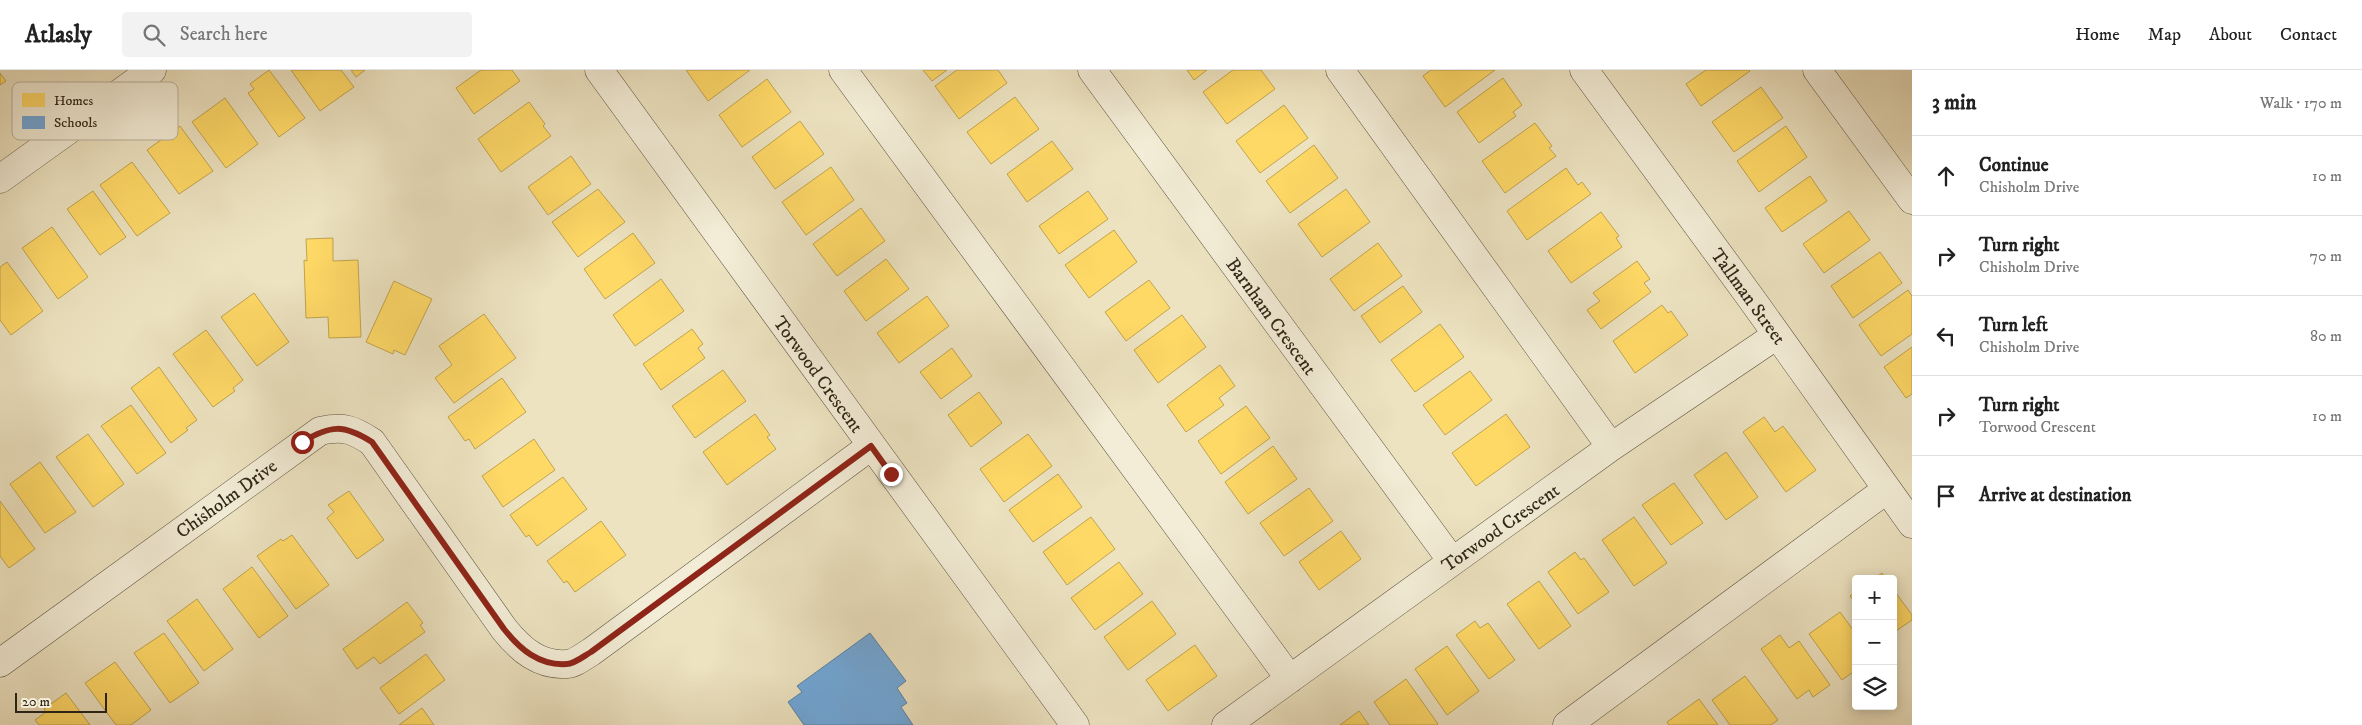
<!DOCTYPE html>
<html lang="en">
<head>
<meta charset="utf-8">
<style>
	:root { --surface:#fff; --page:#f2f2f2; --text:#222; --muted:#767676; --line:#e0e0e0 }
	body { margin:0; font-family:"IM FELL DW Pica",serif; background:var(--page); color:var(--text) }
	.controls { position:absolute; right:15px; bottom:15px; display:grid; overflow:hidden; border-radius:5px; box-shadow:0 2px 12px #0003 }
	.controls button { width:45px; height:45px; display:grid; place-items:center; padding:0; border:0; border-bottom:1px solid var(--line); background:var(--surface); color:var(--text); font:25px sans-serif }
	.scale { position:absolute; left:15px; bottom:12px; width:92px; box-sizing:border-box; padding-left:5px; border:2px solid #2f2516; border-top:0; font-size:14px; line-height:18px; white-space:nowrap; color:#2f2516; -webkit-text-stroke:4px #f3edd7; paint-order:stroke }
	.stop { position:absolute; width:15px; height:15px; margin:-11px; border:4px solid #8f2418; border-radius:50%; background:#fff }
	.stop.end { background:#8f2418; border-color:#fff; box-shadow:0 1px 5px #0008 }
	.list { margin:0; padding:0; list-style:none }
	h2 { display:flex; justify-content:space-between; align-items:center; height:65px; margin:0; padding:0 20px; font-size:21px }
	h2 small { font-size:16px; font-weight:400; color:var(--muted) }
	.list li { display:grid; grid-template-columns:32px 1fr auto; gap:15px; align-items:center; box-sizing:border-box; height:80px; padding:0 20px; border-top:1px solid var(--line) }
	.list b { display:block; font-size:19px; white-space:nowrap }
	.list p { margin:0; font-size:16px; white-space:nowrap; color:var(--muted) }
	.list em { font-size:16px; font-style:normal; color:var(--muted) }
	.icon { flex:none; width:28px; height:28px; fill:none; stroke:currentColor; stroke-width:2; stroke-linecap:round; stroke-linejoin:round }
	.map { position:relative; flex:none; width:1912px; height:655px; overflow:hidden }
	header { display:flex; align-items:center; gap:30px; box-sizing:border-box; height:70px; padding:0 25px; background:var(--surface); border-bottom:1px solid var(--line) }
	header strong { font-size:24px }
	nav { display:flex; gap:28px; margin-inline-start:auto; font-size:18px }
	.search { width:350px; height:45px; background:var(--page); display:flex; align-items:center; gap:12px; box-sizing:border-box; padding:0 18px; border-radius:5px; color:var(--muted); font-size:19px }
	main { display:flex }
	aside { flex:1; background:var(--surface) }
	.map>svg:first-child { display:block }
	.homes { fill:#ffd966; stroke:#c1a34e }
	.schools { fill:#6fa8dc; stroke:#5c81a1 }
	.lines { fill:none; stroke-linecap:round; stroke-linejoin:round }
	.minor-casing { stroke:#5e5441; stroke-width:29 }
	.minor { stroke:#f3edd7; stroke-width:28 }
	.route { stroke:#8f2418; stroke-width:6 }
	.labels { text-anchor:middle; stroke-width:5; stroke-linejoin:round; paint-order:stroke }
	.street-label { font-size:19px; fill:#2f2516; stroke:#f3edd7 }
	.key { fill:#f3edd7; stroke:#b8b19d; stroke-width:1 }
	.key-label { font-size:14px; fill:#2f2516 }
</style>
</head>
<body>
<header>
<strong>Atlasly</strong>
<div class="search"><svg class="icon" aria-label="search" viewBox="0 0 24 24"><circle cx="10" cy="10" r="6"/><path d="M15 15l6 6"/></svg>Search here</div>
<nav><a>Home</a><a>Map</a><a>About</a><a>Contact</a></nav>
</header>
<main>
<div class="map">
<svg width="1912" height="655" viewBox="0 0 1912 655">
	<rect width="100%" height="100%" fill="#ede3c1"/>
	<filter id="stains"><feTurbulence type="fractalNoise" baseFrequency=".004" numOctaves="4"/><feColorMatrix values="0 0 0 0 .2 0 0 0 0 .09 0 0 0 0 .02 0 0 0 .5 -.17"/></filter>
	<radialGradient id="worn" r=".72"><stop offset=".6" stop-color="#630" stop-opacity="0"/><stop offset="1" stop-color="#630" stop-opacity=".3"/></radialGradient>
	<path class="homes" d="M269 0 305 48 279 67 248 23 254 19 250 14Z
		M291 0H341L354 17 320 41Z
		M351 0H365L356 7Z
		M481 0H512L520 11 474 44 456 18Z
		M686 0H750L708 31Z
		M923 0H947L932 11Z
		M957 0H998L1007 13 959 49 935 16Z
		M1187 0H1207L1194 10Z
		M1233 0H1261L1275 19 1227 54 1203 22Z
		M1431 0H1495L1445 37 1423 6Z
		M1706 0H1749L1750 1 1701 36 1686 14Z
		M0 3 6 11 0 15Z
		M1503 8 1522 35 1513 42 1516 46 1479 73 1457 42Z
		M767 9 791 42 742 77 719 45Z
		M1761 17 1783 48 1734 82 1712 52Z
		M1015 27 1039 59 991 94 967 62Z
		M225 28 258 74 226 98 192 52Z
		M529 32 545 54 543 56 551 66 501 102 478 69Z
		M1284 35 1308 68 1260 103 1236 71Z
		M800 51 824 84 775 119 752 87Z
		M1535 53 1552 76 1549 78 1556 86 1505 123 1482 91Z
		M180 56 213 101 179 124 147 80Z
		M1786 56 1807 87 1759 122 1737 91Z
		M1052 71 1073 99 1027 132 1007 104Z
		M1314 75 1338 108 1290 143 1266 111Z
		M571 86 591 114 548 145 528 117Z
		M132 92 170 143 137 166 100 115Z
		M831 97 854 130 806 165 782 132Z
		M1566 98 1578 115 1582 112 1591 124 1527 170 1507 141Z
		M1810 106 1827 131 1782 162 1765 138Z
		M598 119 625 152 578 187 552 152Z
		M1346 119 1370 152 1322 187 1298 154Z
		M93 121 126 167 100 185 67 139Z
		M1088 121 1108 149 1059 184 1039 156Z
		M861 138 885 171 837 206 813 174Z
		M1849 141 1870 170 1824 203 1803 174Z
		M1601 142 1619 166 1616 168 1622 177 1571 213 1548 181Z
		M52 157 88 207 58 229 22 178Z
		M1114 160 1137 192 1089 228 1065 195Z
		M633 163 655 193 605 229 584 199Z
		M333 168V191L358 190 361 267 329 268 328 247 306 248 304 190 307 191 306 169Z
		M1378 173 1402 206 1354 241 1330 209Z
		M1880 182 1902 213 1853 248 1831 216Z
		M886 189 909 219 866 251 844 221Z
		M1637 191 1650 209 1644 213 1651 222 1601 259 1587 240 1600 231 1593 223Z
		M7 192 43 241 11 265 0 250V197Z
		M661 209 684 241 635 276 613 245Z
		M1149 210 1170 238 1126 271 1105 242Z
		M394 211 432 229 405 285 394 280 393 284 366 272Z
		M1403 216 1422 242 1380 273 1361 246Z
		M1908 220 1912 226V264L1881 286 1859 255Z
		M254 223 289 272 257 296 221 247Z
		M927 226 949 256 899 293 877 263Z
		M1662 235 1668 243 1671 241 1688 265 1635 303 1613 271Z
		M484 244 516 288 454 333 435 308 452 295 439 276Z
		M1182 245 1206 277 1158 313 1134 280Z
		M1440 254 1464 287 1415 322 1391 290Z
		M692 259 703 274 698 278 705 288 661 320 643 294Z
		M206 260 243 310 233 318 235 321 213 337 173 284Z
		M1912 277V324L1906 328 1884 297Z
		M952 278 972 306 941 329 920 302Z
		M1220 295 1235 316 1219 328 1224 335 1186 362 1167 335Z
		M159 297 197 350 186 358 188 360 171 373 131 318Z
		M723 300 746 331 695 368 672 336Z
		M1470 301 1492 330 1445 365 1423 335Z
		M502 308 526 342 475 379 469 369 465 371 448 347Z
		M979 322 1002 353 971 377 948 345Z
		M131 335 166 383 137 404 101 356Z
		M1246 336 1270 368 1221 404 1198 371Z
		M755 344 770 365 767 367 776 379 727 415 703 382Z
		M1506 344 1530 377 1476 416 1452 383Z
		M1764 347 1775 362 1783 356 1816 400 1786 422 1743 362Z
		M88 364 124 414 93 437 56 387Z
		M1028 364 1052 396 1004 432 980 399Z
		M534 369 555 400 503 437 482 406Z
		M1273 376 1297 409 1248 444 1225 412Z
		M1726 382 1758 427 1726 450 1694 405Z
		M40 392 76 442 45 463 10 414Z
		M1058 404 1082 437 1033 472 1009 440Z
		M563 407 587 439 537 476 529 465 526 467 510 445Z
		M1674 413 1703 453 1671 475 1642 435Z
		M1309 418 1333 451 1284 486 1260 453Z
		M349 421 384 470 357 489 327 448 334 442 328 435Z
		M0 431 35 479 9 498 0 486Z
		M1091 447 1115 479 1067 515 1043 482Z
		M1634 447 1667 493 1634 516 1602 470Z
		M601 451 626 485 575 522 567 511 564 513 547 491Z
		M1341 461 1361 489 1319 520 1299 492Z
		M292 465 329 515 296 539 257 486 281 469 283 471Z
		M1575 482 1581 490 1584 488 1609 522 1578 544 1548 502Z
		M1119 492 1143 524 1095 560 1071 528Z
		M252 497 288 546 259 568 223 519Z
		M1882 503 1886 509H1874Z
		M1539 511 1571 556 1539 579 1507 534Z
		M1893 519 1912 545V550L1893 563Z
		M1856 522V534L1850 526Z
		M197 529 233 579 204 601 167 551Z
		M1152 531 1176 564 1128 600 1104 567Z
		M407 532 423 553 420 555 425 562 380 594 374 587 357 599 343 579Z
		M1840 542 1856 564V600L1842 610 1809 564Z
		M1475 551 1480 558 1488 553 1515 590 1489 609 1456 565Z
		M164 563 199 613 170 633 134 583Z
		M1780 565 1789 578 1799 571 1830 615 1813 627 1809 620 1797 629 1761 579Z
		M1195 575 1217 606 1168 641 1146 610Z
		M1447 576 1479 621 1447 645 1415 599Z
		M426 584 445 610 399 644 380 618Z
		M115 592 151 640 131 655H116L85 613Z
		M1745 606 1778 650 1771 655H1730L1712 630Z
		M1406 609 1438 654 1437 655H1390L1374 632Z
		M66 623 90 655H39L35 650 46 642 44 639Z
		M1699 629 1718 655H1669L1667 652Z
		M422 638 434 655H399Z
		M1359 641 1369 655H1340Z"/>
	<path class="schools" d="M870 563 906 611 897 618 907 633 901 637 913 655H804L788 632 802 622 797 616Z"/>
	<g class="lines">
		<defs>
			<path id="minor" d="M599 0 1075 655
				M843 0 1290 609
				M1092 0 1452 491
				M1340 0 1611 377
				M1584 0 1753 231 1912 454
				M1817 0 1912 130
				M0 109 152 0
				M0 593 320 361C344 356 352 359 372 372L504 559C520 579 539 596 567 594 574 594 584 586 591 582L871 376
				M1226 655 1611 377 1777 265
				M1567 655 1886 420"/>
		</defs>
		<use href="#minor" class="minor-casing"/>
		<use href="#minor" class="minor"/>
	</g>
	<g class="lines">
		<path class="route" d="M302 372C331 355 343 354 372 372L504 559C520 579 539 596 567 594 574 594 584 586 591 582L871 376 891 404"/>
	</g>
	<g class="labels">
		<g class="street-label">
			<text transform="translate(1749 226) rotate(54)" y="7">Tallman Street</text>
			<text transform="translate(1272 246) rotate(54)" y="7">Barnham Crescent</text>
			<text transform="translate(819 304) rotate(54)" y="7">Torwood Crescent</text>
			<text transform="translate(226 428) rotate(-36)" y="7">Chisholm Drive</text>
			<text transform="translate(1500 457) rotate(-35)" y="7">Torwood Crescent</text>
		</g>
	</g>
	<rect x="12" y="12" width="166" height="58" rx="8" class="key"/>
	<rect x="22" y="23" width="23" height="14" fill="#ffd966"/>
	<rect x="22" y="46" width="23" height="13" fill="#6fa8dc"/>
	<g class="key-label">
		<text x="54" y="35">Homes</text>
		<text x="54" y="57">Schools</text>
	</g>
	<rect width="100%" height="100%" filter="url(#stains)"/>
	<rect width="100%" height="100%" fill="url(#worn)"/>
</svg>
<div class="controls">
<button>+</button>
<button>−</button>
<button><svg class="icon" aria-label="layers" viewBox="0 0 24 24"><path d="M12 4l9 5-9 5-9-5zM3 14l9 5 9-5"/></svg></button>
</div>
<div class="scale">20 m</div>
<div class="stop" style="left:302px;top:372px"></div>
<div class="stop end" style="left:891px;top:404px"></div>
</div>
<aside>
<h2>3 min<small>Walk · 170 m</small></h2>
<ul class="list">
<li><svg class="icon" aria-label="ahead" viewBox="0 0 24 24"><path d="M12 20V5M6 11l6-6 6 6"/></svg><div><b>Continue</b><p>Chisholm Drive</p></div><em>10 m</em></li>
<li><svg class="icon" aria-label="right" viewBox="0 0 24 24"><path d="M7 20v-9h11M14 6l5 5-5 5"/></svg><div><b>Turn right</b><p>Chisholm Drive</p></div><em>70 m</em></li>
<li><svg class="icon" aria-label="left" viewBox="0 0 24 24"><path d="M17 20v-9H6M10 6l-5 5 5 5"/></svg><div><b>Turn left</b><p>Chisholm Drive</p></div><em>80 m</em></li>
<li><svg class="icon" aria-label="right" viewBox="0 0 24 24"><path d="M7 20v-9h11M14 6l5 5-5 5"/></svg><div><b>Turn right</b><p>Torwood Crescent</p></div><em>10 m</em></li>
<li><svg class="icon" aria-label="arrive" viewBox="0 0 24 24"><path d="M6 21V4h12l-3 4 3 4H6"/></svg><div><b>Arrive at destination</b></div></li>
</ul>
</aside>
</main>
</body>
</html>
